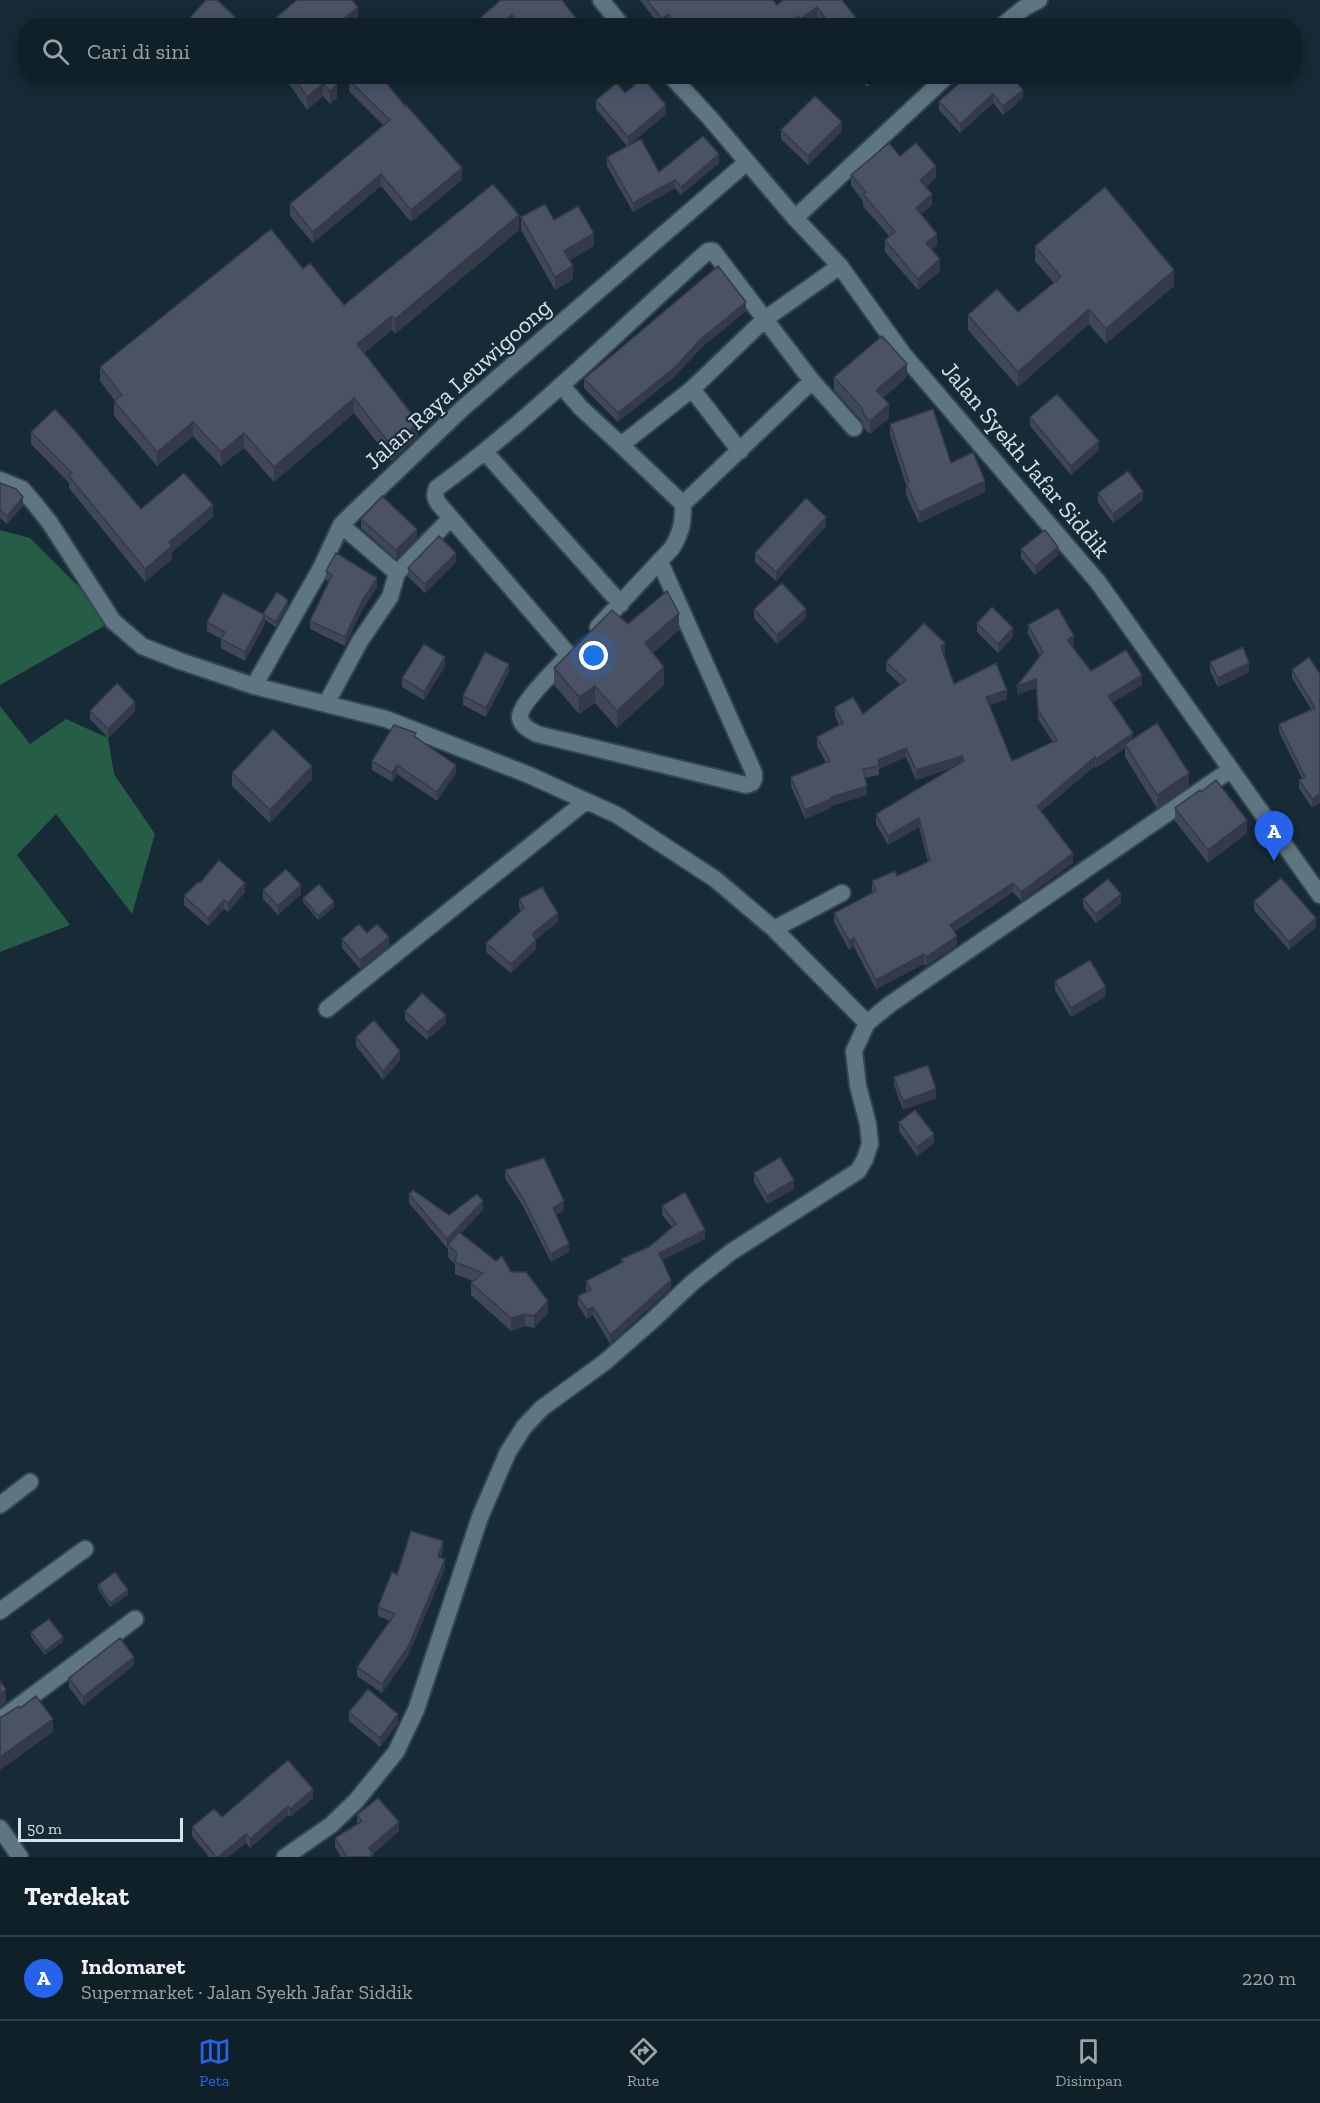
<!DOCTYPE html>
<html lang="id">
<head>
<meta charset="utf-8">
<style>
	:root { --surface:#102028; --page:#1e2d34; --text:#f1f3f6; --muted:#9ca3a8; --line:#303e45; --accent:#2563eb }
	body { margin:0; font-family:"Zilla Slab",serif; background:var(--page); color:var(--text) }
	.scale { position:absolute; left:18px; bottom:15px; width:165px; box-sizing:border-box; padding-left:6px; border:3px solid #d5e2e8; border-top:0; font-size:16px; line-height:21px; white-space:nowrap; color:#d5e2e8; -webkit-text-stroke:4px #162b35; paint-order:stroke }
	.you { position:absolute; left:594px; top:656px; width:21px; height:21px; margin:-15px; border:4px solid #fff; border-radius:50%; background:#1a73e8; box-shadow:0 0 0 9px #1a73e833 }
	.badge { display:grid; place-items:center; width:39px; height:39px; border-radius:50%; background:var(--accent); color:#fff; font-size:20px; font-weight:700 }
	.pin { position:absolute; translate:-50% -50px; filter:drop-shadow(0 2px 3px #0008) }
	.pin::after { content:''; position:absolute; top:32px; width:21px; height:18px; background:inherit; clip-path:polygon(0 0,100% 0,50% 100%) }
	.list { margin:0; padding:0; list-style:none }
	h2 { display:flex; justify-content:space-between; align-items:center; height:78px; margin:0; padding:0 24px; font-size:26px }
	h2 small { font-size:20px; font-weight:400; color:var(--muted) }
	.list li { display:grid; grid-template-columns:39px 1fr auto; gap:18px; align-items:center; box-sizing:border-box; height:84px; padding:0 24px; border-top:2px solid var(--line) }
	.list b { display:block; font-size:22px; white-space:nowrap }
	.list p { margin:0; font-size:20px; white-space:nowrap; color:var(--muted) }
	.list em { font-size:20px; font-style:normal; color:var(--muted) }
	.icon { flex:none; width:33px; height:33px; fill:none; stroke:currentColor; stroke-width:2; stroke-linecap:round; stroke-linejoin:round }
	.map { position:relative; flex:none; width:1320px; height:1857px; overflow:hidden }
	.search { position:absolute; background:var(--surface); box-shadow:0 3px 15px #0003; left:18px; right:18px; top:18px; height:66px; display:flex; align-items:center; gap:15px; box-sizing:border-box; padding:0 21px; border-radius:24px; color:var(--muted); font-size:22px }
	.sheet { height:162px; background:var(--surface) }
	nav { display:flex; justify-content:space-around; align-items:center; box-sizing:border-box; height:84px; border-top:2px solid var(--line); background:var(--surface); font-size:16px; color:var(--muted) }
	nav a { display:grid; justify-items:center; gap:3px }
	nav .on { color:var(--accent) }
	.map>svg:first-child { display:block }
	.forest { fill:#265d46 }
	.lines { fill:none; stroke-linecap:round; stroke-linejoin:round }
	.minor-casing { stroke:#34454e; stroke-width:20 }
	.secondary-casing { stroke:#34454e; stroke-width:20 }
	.minor { stroke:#5e7682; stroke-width:16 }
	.secondary { stroke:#5e7682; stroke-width:16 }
	.wall { fill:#404758 }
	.shaded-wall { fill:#343a47 }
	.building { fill:#4a5366; stroke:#343a47; stroke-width:1.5 }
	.labels { text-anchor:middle; stroke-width:4.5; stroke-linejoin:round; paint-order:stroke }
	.street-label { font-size:24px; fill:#d5e2e8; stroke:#162b35 }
</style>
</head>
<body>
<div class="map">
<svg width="1320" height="1857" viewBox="0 0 1320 1857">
	<rect width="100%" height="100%" fill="#162b35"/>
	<path class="forest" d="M0 530 30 538 113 621 0 685Z
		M0 706 30 744 66 719 108 738 114 774 155 834 132 914 56 814 17 855 70 925 0 952Z"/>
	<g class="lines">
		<defs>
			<path id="minor" d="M1002 26 1024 8 1039 0
				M795 218 947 76
				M562 386 581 408 621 445
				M692 389 740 451
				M485 452 621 604
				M0 480 22 489 35 504 50 523 113 621 142 646 180 661 254 686 386 719 529 775 617 815 715 879 774 929 867 1023
				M683 504 812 381
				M397 573 451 518
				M598 627 672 548C682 531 683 523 683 504L621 445 692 389 765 319 840 266
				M569 655 438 503C435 497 434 494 437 488 534 417 618 331 708 251H713L812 381 854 428
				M568 656C558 667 518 705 520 718 522 727 530 730 537 734L746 785 752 783 754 779V773L660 562
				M254 686 321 568 341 525 353 513 463 408 747 162
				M326 704 360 641 390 597 397 573 341 525
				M774 929 842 893
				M327 1009 586 801
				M0 1505 30 1482
				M0 1611 85 1549
				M0 1720 135 1619
				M0 1828 20 1857
				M285 1857 331 1825 356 1801 396 1752 416 1710 480 1517 508 1452 524 1427 542 1408 605 1362 654 1319 693 1282 731 1252 858 1171 865 1159 870 1144 868 1124 858 1086 854 1051 867 1023 889 1005 1230 770"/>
			<path id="secondary" d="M601 0 622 26
				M671 76 709 117 795 218 840 266 903 354 1098 582 1320 895"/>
		</defs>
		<use href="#minor" class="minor-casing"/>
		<use href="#secondary" class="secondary-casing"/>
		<use href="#minor" class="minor"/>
		<use href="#secondary" class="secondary"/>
	</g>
	<path class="wall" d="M501 0 582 26H513L512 24 510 26H479V19Z
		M640 0H773L777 5 842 0 861 26H823L817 17 804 26H669L668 24 666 26H660Z
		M288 76H331L337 98 330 104 323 96 307 110 288 82Z
		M710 76H724L716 84Z
		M858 76H880L867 87Z
		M968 76 1023 98 1003 115 993 103 960 133 939 110V101Z
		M349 80 462 180 411 222 381 186 313 243 290 216V204L383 125 349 91Z
		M625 93 666 114 629 145 659 172 719 163 681 195 675 188 633 212 607 166V157L627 146 596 109V100Z
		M781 130 842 131 808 165 781 139Z
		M900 156 936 178 926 187 932 205 921 214 937 245 931 250 940 271 918 290 885 252V240L889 236 863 206V201L851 186V175Z
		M521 217 554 220 594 246 570 260 573 279 555 290 521 230Z
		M519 230 395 334 392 330 364 353 418 436 392 461 354 413 274 482 244 448 221 466 193 436 157 466 114 416V401H115L100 381V367L303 269 344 305Z
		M1035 246 1174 286 1106 344 1089 324 1018 387 968 330V315L1018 312 1054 283 1035 261Z
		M746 311 702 347 674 377 618 422 584 388V379Z
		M834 377H907L883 398 889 418 870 434 864 428 862 421 834 390Z
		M1030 417 1099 450 1071 475 1030 426Z
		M890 424 951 463 985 492 919 523 906 495V485L890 435Z
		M31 432 141 509 213 517 172 552V559L145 582 69 488V483L31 444Z
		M0 483 23 506 7 524 0 518Z
		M1098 493 1143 500 1113 523 1098 502Z
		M361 519 417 538 396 559 361 528Z
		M826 526 776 581 755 562V553Z
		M1021 549 1058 555 1035 575 1021 558Z
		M456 562 425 593 408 577V568Z
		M326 571 377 587 362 610 345 646 310 629V621L329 582 326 580Z
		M288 604 276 627 265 620V624L245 661 221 648V639L207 631V622L263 614Z
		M754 609 806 618 777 644 754 618Z
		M977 623 1013 637 998 653 977 632Z
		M628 624 679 630 653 653 664 685 617 728 595 703 579 714 554 685V668Z
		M1028 625 1074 645 1072 646 1091 671 1142 685 1112 703 1133 739 1189 786 1157 808 1125 757V748L1096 768 1095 766 1041 811 1073 863 1021 901 1013 892 954 932 957 945 926 966 924 964 876 989 854 947 849 950 834 922V913L873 893 872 890V881L897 876 928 862 919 827 888 845 876 824V814L954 767 916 780 906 757 879 769V775L865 778 867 795 831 806V808L805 819 791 786V777L826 763 817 746V737L839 725 835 716V707L863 714 901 685 886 671V662L945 652 943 654 954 684 1007 699 990 705 1012 761 1053 742 1038 719 1036 688 1017 695 1040 656 1028 634Z
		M1210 662 1249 672 1218 687 1210 671Z
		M445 666 424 700 402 687V678Z
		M1292 670 1320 674 1312 808 1299 788V780L1302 778 1279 732V724L1311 709 1292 678Z
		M509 672 486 717 463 705V696Z
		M90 711H135L108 738 90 719Z
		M416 738 456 773 437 801 397 774 392 782 372 770V761Z
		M232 773 312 779 270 823 232 786Z
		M1175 808 1247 833 1208 863 1175 821Z
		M200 883 245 892 228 912 224 909 208 926 184 905V896Z
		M263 890 301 894 278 915 263 899Z
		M303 898 334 907 318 920 303 902Z
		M519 899 558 922 536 939V949L511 973 486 952V943L521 911 519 908Z
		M1083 899 1121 903 1096 923 1083 907Z
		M1254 901 1316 927 1289 950 1254 910Z
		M342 939 389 946 360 969 342 948Z
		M1055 981 1106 996 1071 1017 1055 990Z
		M405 1011 446 1023 427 1040 405 1020Z
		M356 1037 400 1060 383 1080 356 1046Z
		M894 1077 936 1098 903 1110 894 1085Z
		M899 1122 934 1143 917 1156 899 1131Z
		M505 1170 564 1210 556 1215 569 1252 551 1262 524 1208 505 1178Z
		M754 1173 794 1189 767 1204 754 1182Z
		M409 1194 449 1215 483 1210 461 1233 496 1261 511 1272 548 1313 534 1328 525 1326 511 1331 471 1295V1283L473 1281 455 1274V1264L448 1257V1247L447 1248 409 1203Z
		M662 1206 705 1239 662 1260 671 1288 610 1344 593 1315 587 1319 578 1305V1296L587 1291 586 1290V1281L621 1263V1259L649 1247 672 1227 662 1215Z
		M443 1550 440 1558 445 1568 408 1656 382 1693 357 1676V1667L390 1621 378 1616V1607L397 1575Z
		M98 1585 128 1595 110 1607 98 1589Z
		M31 1632 63 1642 45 1655 31 1637Z
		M134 1665 83 1706 69 1687V1678Z
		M349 1712 398 1723 380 1747 349 1721Z
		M313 1798 290 1817 288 1815 250 1848 246 1843 228 1857H209L192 1836V1827L222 1817Z
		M357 1815 399 1831 373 1854V1857H341L335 1847V1838L357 1825Z"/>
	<path class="shaded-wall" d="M358 7V19L351 26H335Z
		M817 7V17L804 26H800V19Z
		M668 14V24L666 26H662V19Z
		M512 15V24L510 26H498Z
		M798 16V26H786Z
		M716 76H724L716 84Z
		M868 76H880L867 87V78Z
		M323 84V96L307 110V97Z
		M337 85V98L330 104V91Z
		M1023 90V98L1003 115V106Z
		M993 94V103L960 133V124Z
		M666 105V114L628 146V137Z
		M842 122V131L808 165V156Z
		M719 154V163L681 195V187Z
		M936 166V178L920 192V180Z
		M462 168V180L411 222V210Z
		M381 174V186L313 243V232Z
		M675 180V188L633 212V203Z
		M932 194V205L916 219V208Z
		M519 215V230L395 334V319Z
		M594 233V246L564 264V251Z
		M937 234V245L926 254V243Z
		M940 259V271L918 290V279Z
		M573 266V279L555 290V277Z
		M1174 270V286L1106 344V329Z
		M746 302V311L702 347 674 377 618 422V413L702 338Z
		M1089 309V324L1018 387V372Z
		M392 316V330L357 358V344Z
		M907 364V377L876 403V390Z
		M354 398V413L274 482V467Z
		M889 404V418L870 434V421Z
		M193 422V436L157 466V452Z
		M418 422V436L392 461V447Z
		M244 433V448L221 466V452Z
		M1099 441V450L1071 475V466Z
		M985 481V492L919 523V512Z
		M1143 491V500L1113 523V514Z
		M23 497V506L7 524V516Z
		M213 505V517L172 552V559L145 582V569L169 542Z
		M826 517V526L776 581V572Z
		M417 529V538L396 559V550Z
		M1058 547V555L1035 575V566Z
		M456 553V562L425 593V584Z
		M377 578V587L362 610 345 646V637L362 601Z
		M288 600V604L276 627V622Z
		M806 609V618L777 644V635Z
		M679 613V630L645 660V643Z
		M265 615V624L245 661V652Z
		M1013 628V637L998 653V644Z
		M1074 636V645L1067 649V640Z
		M945 643V652L941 656V647Z
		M445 657V666L424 700V692Z
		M1249 663V672L1218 687V678Z
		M509 664V672L486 717V708Z
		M664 667V685L617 728V711Z
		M1142 675V685L1108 705V696Z
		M1036 679V688L1017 695V686Z
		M595 686V703L579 714V697Z
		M1007 690V699L986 706V697Z
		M135 702V711L108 738V729Z
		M1133 733V742L1125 744V748L1096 768V759Z
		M906 748V757L879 769 878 760Z
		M962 756V765L916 780V770Z
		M1095 757V766L1037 815V806Z
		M397 765V774L392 782V773Z
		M456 765V773L437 801V792Z
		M312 766V779L270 823V810Z
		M1189 773V786L1157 808V795Z
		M867 786V795L831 806V808L805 819V810L831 797Z
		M1320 794V803L1312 808V799Z
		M919 818V827L888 845V836Z
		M1247 820V833L1208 863V850Z
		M1073 853V863L1021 901V892Z
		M245 883V892L228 912V903Z
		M1013 883V892L950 934V925Z
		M301 885V894L278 915V906Z
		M1121 894V903L1096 923V914Z
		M224 900V909L208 926V918Z
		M334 902V907L318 920V916Z
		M558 913V922L532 943V934Z
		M1316 918V927L1289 950V942Z
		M957 936V945L926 966V957Z
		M389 937V946L360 969V960Z
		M854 938V947L849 950V941Z
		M536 940V949L511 973V964Z
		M924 954V964L876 989V980Z
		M1106 987V996L1071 1017V1008Z
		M446 1015V1023L427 1040V1032Z
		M400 1051V1060L383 1080V1071Z
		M936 1089V1098L903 1110V1101Z
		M934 1134V1143L917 1156V1147Z
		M794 1180V1189L767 1204V1196Z
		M483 1201V1210L449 1246 448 1245V1247L447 1248V1239Z
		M564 1201V1210L553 1217V1208Z
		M705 1230V1239L659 1262V1253Z
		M569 1244V1252L551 1262V1254Z
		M671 1280V1288L610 1344V1335Z
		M548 1301V1313L534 1328V1316Z
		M593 1307V1315L587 1319V1310Z
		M525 1314V1326L511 1331V1318Z
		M443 1541V1550L438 1566V1557Z
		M445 1559V1568L408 1656 382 1693V1684Z
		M128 1590V1595L110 1607V1603Z
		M63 1637V1642L45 1655V1651Z
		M134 1657V1665L83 1706V1697Z
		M6 1689V1702L0 1707V1694Z
		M398 1714V1723L380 1747V1738Z
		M53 1719V1732L0 1770V1757Z
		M313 1789V1798L290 1817V1809Z
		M288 1806V1815L250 1848V1839Z
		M399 1822V1831L370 1856 373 1854V1857H369V1848Z
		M246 1834V1843L228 1857H218Z"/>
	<path class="building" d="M206 0H217L245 26H190L186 22Z
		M297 0H352L358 7 335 26H266Z
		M501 0H562L582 26H521L512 15 498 26H484L479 19Z
		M647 0H773L777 5 783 0H842L861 24 859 26H831L817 7 800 19 798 16 786 26H677L668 14 662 19Z
		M293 76H331L337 85 330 91 323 84 307 97Z
		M352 76H381L405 106 406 105 462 168 411 210 381 174 313 232 290 204 390 120 349 80Z
		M968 76H1011L1023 90 1003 106 993 94 960 124 939 101Z
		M643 78 666 105 628 137 596 100 617 83 625 93Z
		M815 96 842 122 808 156 781 130Z
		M703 136 719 154 681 187 675 180 633 203 607 157 641 139 659 172Z
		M889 143 900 156 916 143 936 166 920 180 932 194 916 208 937 234 926 243 940 259 918 279 885 240 895 232 863 194 866 192 851 175Z
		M493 184 519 215 395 319 392 316 357 344 418 422 392 447 354 398 274 467 244 433 221 452 193 422 157 452 114 401 122 395 100 367 271 229 303 269 310 263 344 305Z
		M1105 187 1174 270 1106 329 1089 309 1018 372 968 315 997 289 1018 312 1061 277 1035 246Z
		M545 204 554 220 578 206 594 233 564 251 573 266 555 277 521 217Z
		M718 266 746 302 702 338 674 368 618 413 584 379Z
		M882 336 907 364 876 390 889 404 870 421 864 415 862 408 834 377Z
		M1057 394 1099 441 1071 466 1030 417Z
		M55 409 76 432 141 509 184 473 213 505 169 542 172 546 145 569 69 476 72 473 31 432Z
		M933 409 951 463 973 452 985 481 919 512 906 483 909 482 890 424Z
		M1128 471 1143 491 1113 514 1098 493Z
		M0 483 16 489 23 497 7 516 0 510Z
		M382 496 417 529 396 550 361 519Z
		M806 498 826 517 776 572 755 553Z
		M1045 530 1058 547 1035 566 1021 549Z
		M439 536 456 553 425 584 408 568Z
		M336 553 377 578 362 601 345 637 310 621 332 575 326 571Z
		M782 583 806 609 777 635 754 609Z
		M667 591 679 613 645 643 664 667 617 711 595 686 579 697 554 668 612 610 628 624Z
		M277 592 288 600 276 622 263 614Z
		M223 593 265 615 245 652 221 639 225 632 207 622Z
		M992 607 1013 628 998 644 977 623Z
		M1058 608 1074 636 1067 640 1091 671 1126 650 1142 675 1108 696 1133 733 1096 759 1095 757 1037 806 1073 853 1021 892 1013 883 950 925 957 936 926 957 924 954 876 980 854 938 849 941 834 913 876 891 872 881 895 871 897 876 930 861 919 818 888 836 876 814 964 761 962 756 916 770 906 748 878 760 879 766 863 769 867 786 831 797V799L805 810 791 777 830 761 817 737 843 723 835 707 853 697 863 714 906 680 886 662 924 623 945 643 941 647 954 684 996 663 1007 690 986 697 1012 761 1057 740 1038 710 1036 679 1017 686 1043 652 1028 625Z
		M424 644 445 657 424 692 402 678Z
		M1243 647 1249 663 1218 678 1210 662Z
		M485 652 509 664 486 708 463 696Z
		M1309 657 1320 674V794L1312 799 1299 780 1305 777 1279 724 1315 708 1292 670Z
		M117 683 135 702 108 729 90 711Z
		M1157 723 1189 773 1157 795 1125 744Z
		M394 725 416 733 414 736 456 765 437 792 397 765 392 773 372 761Z
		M273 729 312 766 270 810 232 773Z
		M1216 780 1247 820 1208 850 1175 808 1200 790 1201 792Z
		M219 860 245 883 228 903 224 900 208 918 184 896 198 882 200 883Z
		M286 869 301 885 278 906 263 890Z
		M1281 878 1316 918 1289 942 1254 901Z
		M1108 879 1121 894 1096 914 1083 899Z
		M319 884 334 902 318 916 303 898Z
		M542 887 558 913 532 934 536 940 511 964 486 943 524 908 519 899Z
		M359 924 367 933 377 924 389 937 360 960 342 939Z
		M1090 960 1106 987 1071 1008 1055 981Z
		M422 993 446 1015 427 1032 405 1011Z
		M374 1020 400 1051 383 1071 356 1037Z
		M928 1065 936 1089 903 1101 894 1077Z
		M915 1110 934 1134 917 1147 899 1122Z
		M780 1157 794 1180 767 1196 754 1173Z
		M544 1158 564 1201 553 1208 569 1244 551 1254 524 1200 505 1170Z
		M413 1190 449 1215 477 1194 483 1201 447 1239 409 1194Z
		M685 1192 705 1230 659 1253 671 1280 610 1335 593 1307 587 1310 578 1296 591 1290 586 1281 623 1262 621 1259 649 1247 676 1224 662 1206Z
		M459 1232 496 1261 502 1256 511 1272H526L548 1301 534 1316 525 1314 511 1318 471 1283 483 1273 455 1262 457 1253 448 1245Z
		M411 1531 443 1541 438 1557 445 1559 408 1647 382 1684 357 1667 395 1614 378 1607 392 1572 397 1575Z
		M115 1572 128 1590 110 1603 98 1585Z
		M49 1619 63 1637 45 1651 31 1632Z
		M120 1638 134 1657 83 1697 69 1678Z
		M0 1681 6 1689 0 1694Z
		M368 1689 398 1714 380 1738 349 1712Z
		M36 1696 53 1719 0 1757V1717H2L19 1706 20 1708Z
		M288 1760 313 1789 290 1809 288 1806 250 1839 246 1834 218 1857H216L192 1827 214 1809 222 1817Z
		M378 1798 399 1822 369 1848 373 1854 369 1857H347L335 1838 362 1821 357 1815Z"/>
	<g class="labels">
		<g class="street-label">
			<text transform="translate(458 384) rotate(-42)" y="8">Jalan Raya Leuwigoong</text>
			<text transform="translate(1026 460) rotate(50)" y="8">Jalan Syekh Jafar Siddik</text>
		</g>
	</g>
</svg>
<div class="scale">50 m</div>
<div class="you"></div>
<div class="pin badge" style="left:1274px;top:861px">A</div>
<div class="search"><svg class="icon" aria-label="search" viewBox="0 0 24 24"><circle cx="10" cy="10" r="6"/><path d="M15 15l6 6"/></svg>Cari di sini</div>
</div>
<section class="sheet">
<h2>Terdekat<small></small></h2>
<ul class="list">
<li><span class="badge">A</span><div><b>Indomaret</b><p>Supermarket · Jalan Syekh Jafar Siddik</p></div><em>220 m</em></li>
</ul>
</section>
<nav>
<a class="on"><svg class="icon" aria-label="map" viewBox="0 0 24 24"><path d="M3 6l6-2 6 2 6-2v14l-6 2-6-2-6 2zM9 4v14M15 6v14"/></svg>Peta</a>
<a><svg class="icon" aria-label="directions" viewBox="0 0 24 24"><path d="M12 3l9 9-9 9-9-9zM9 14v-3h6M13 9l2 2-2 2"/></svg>Rute</a>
<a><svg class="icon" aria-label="saved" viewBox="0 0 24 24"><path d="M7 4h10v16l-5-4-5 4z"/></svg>Disimpan</a>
</nav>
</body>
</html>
